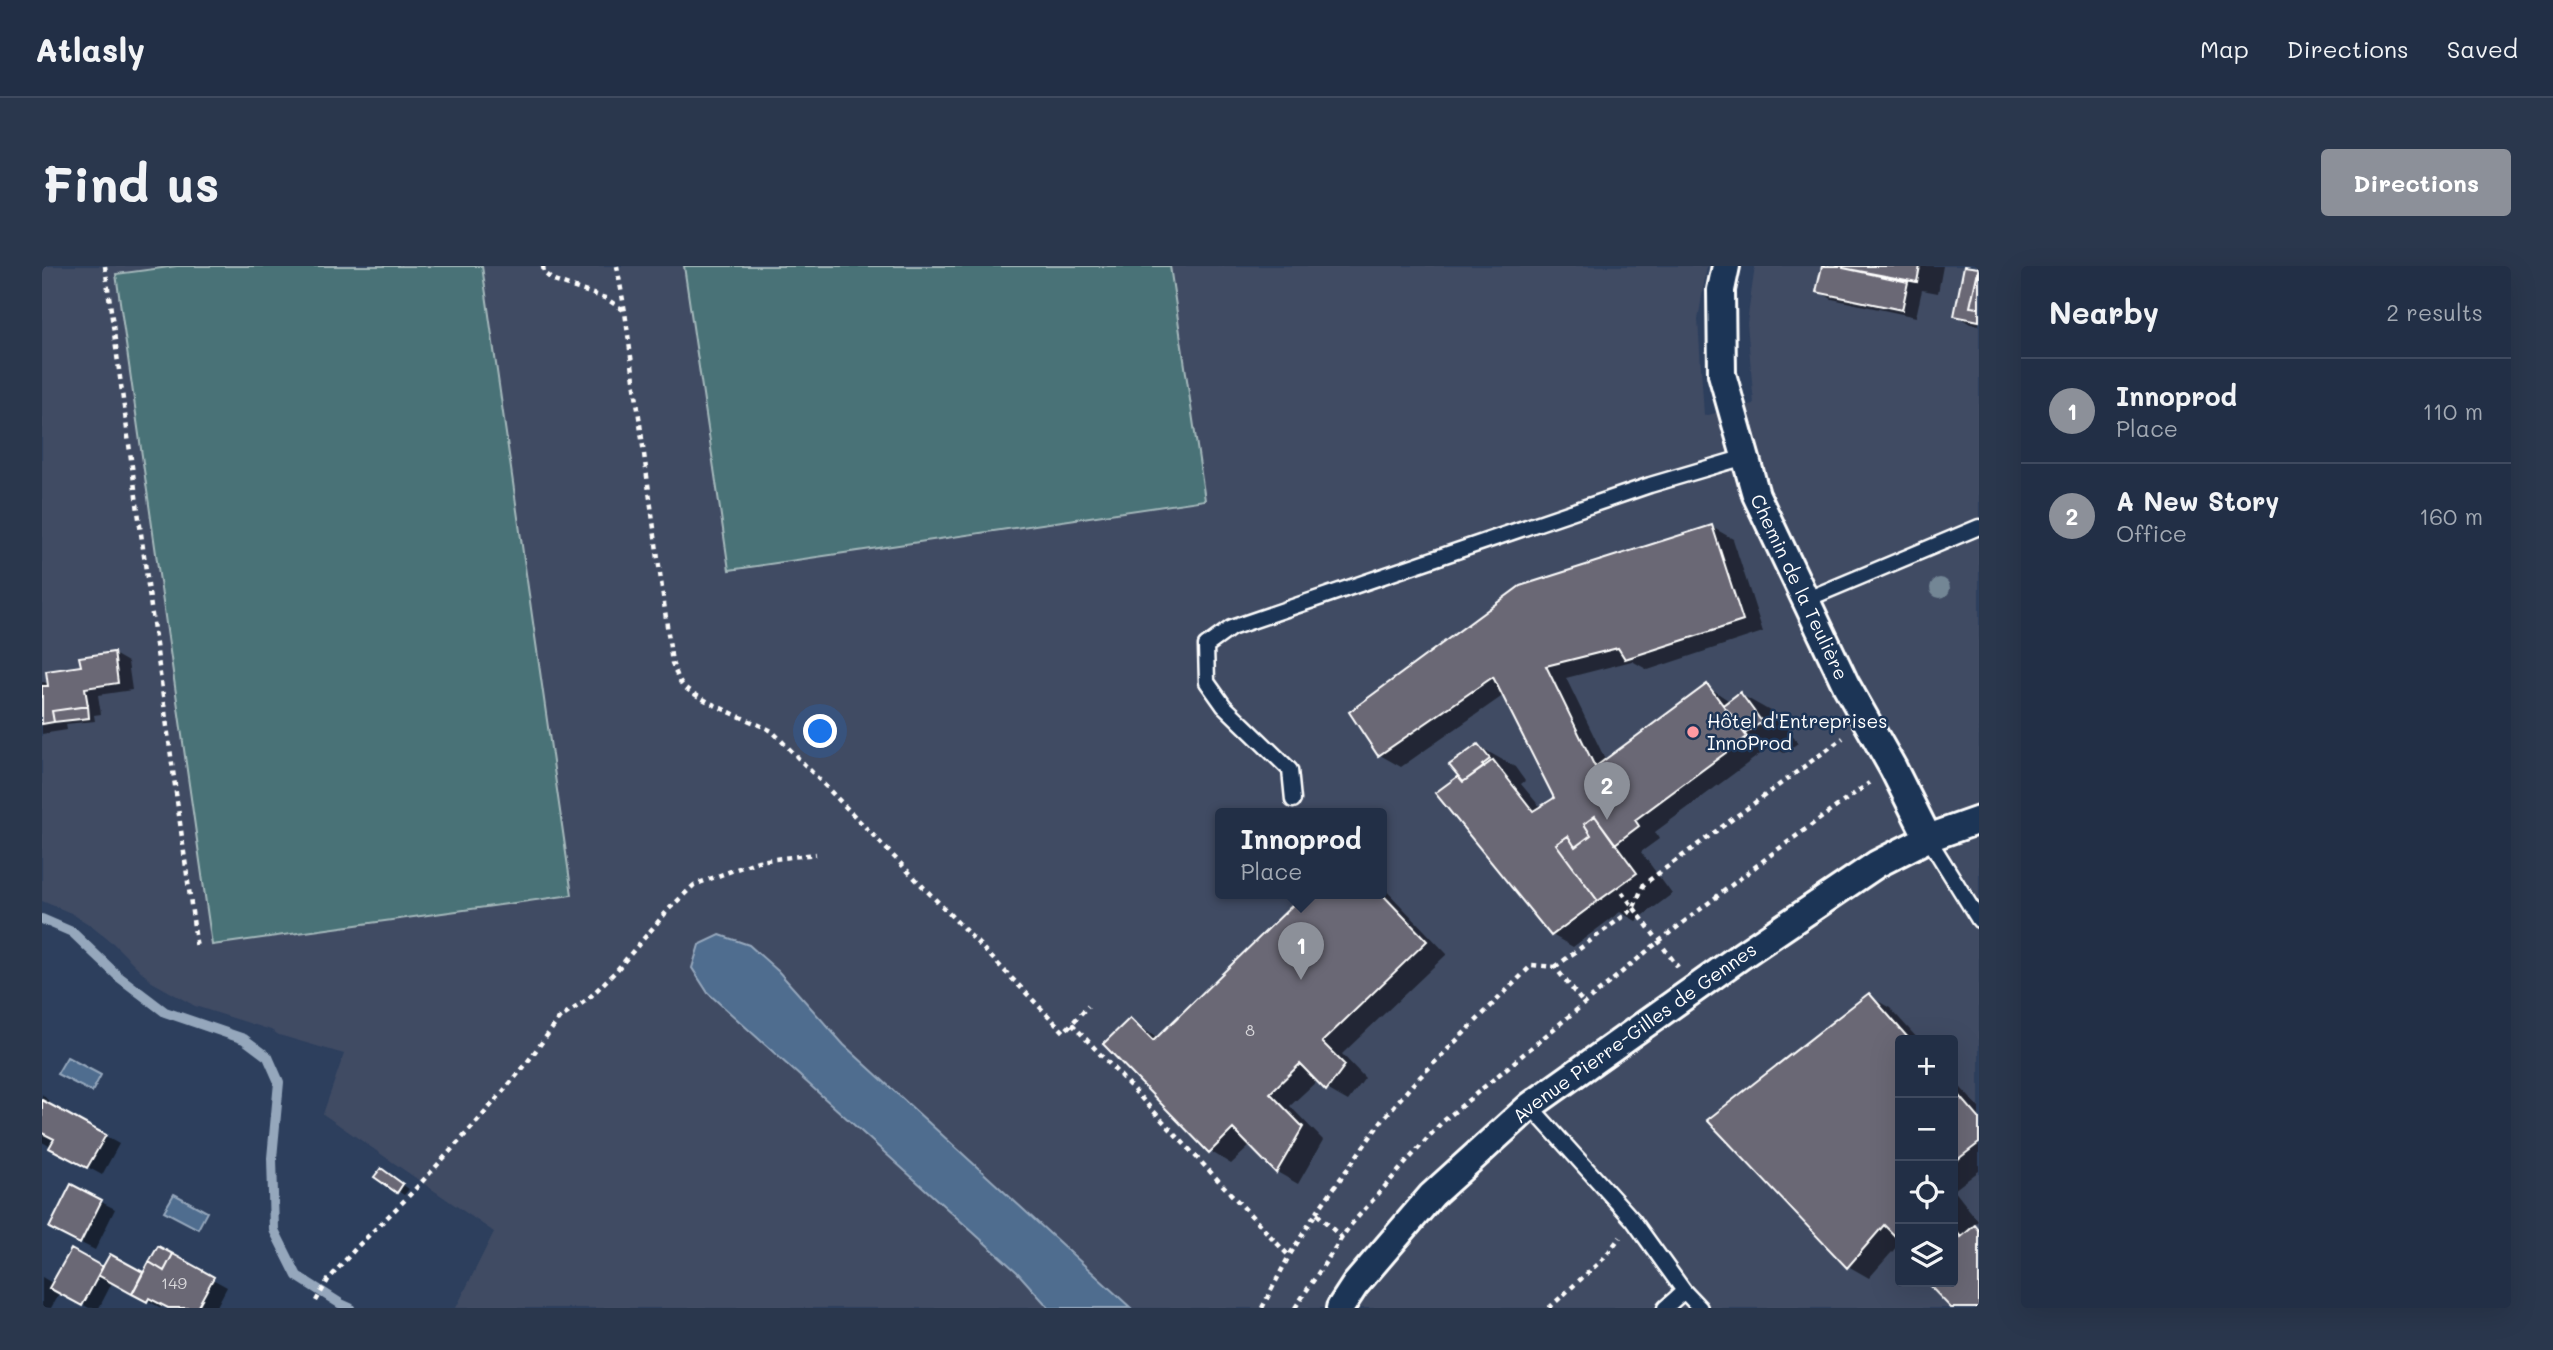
<!DOCTYPE html>
<html lang="en">
<head>
<meta charset="utf-8">
<style>
	:root { --surface:#222f46; --page:#2a374d; --text:#f1f3f6; --muted:#a2a9b3; --line:#3f4a5f; --accent:#8c9099 }
	body { margin:0; font-family:Mali,sans-serif; background:var(--page); color:var(--text) }
	.controls { position:absolute; right:21px; bottom:21px; display:grid; overflow:hidden; border-radius:7px; box-shadow:0 7px 28px #0002 }
	.controls button { width:63px; height:63px; display:grid; place-items:center; padding:0; border:0; border-bottom:2px solid var(--line); background:var(--surface); color:var(--text); font:35px sans-serif }
	.you { position:absolute; left:779px; top:466px; width:24px; height:24px; margin:-18px; border:5px solid #fff; border-radius:50%; background:#1a73e8; box-shadow:0 0 0 10px #1a73e833 }
	.badge { display:grid; place-items:center; width:46px; height:46px; border-radius:50%; background:var(--accent); color:#fff; font-size:23px; font-weight:700 }
	.pin { position:absolute; translate:-50% -58px; filter:drop-shadow(0 2px 4px #0008) }
	.pin::after { content:''; position:absolute; top:37px; width:24px; height:21px; background:inherit; clip-path:polygon(0 0,100% 0,50% 100%) }
	.popup { position:absolute; left:1173px; top:542px; width:172px; height:91px; box-sizing:border-box; display:grid; place-content:center; border-radius:7px; background:var(--surface); filter:drop-shadow(0 2px 5px #0005); font-size:23px; white-space:nowrap; color:var(--muted) }
	.popup b { font-size:26px; color:var(--text) }
	.popup::after { content:''; position:absolute; left:50%; top:100%; margin-left:-14px; border:14px solid transparent; border-top-color:var(--surface) }
	.list { margin:0; padding:0; list-style:none }
	h2 { display:flex; justify-content:space-between; align-items:center; height:91px; margin:0; padding:0 28px; font-size:30px }
	h2 small { font-size:23px; font-weight:400; color:var(--muted) }
	.list li { display:grid; grid-template-columns:46px 1fr auto; gap:21px; align-items:center; box-sizing:border-box; height:105px; padding:0 28px; border-top:2px solid var(--line) }
	.list b { display:block; font-size:26px; white-space:nowrap }
	.list p { margin:0; font-size:23px; white-space:nowrap; color:var(--muted) }
	.list em { font-size:23px; font-style:normal; color:var(--muted) }
	.icon { flex:none; width:38px; height:38px; fill:none; stroke:currentColor; stroke-width:2; stroke-linecap:round; stroke-linejoin:round }
	.map { position:relative; flex:none; width:1937px; height:1042px; overflow:hidden; border-radius:7px }
	header { display:flex; align-items:center; gap:42px; box-sizing:border-box; height:98px; padding:0 35px; background:var(--surface); border-bottom:2px solid var(--line) }
	header strong { font-size:33px }
	nav { display:flex; gap:38px; margin-inline-start:auto; font-size:24px }
	.intro { display:flex; align-items:center; justify-content:space-between; box-sizing:border-box; height:168px; padding:0 42px }
	h1 { margin:0; font-size:49px }
	.button { padding:18px 32px; border-radius:7px; background:var(--accent); color:#fff; font-size:24px; font-weight:700 }
	main { display:flex; gap:42px; padding:0 42px }
	aside { flex:1; background:var(--surface); border-radius:7px; box-shadow:0 7px 28px #0002 }
	.map>svg:first-child { display:block }
	.built { fill:#404b64; fill-rule:evenodd }
	.green { fill:#497277; stroke:#a4b8bb; stroke-width:2 }
	.water { fill:#4f6d8f; stroke:#95a7bc; stroke-width:2 }
	.shadow { fill:#0007 }
	.lines { fill:none; stroke-linecap:round; stroke-linejoin:round }
	.stream { stroke:#95a7bc; stroke-width:10 }
	.building { fill:#6b6775; stroke:#fff; stroke-width:2 }
	.lane-casing { stroke:#fff; stroke-width:19 }
	.street-casing { stroke:#fff; stroke-width:32 }
	.path { stroke:#fff; stroke-width:4.5; stroke-dasharray:5 5; stroke-linecap:butt }
	.lane { stroke:#1d3557; stroke-width:14 }
	.street { stroke:#1d3557; stroke-width:26 }
	.tree { fill:#738695 }
	.poi-dot { fill:#ff9aa2; stroke:#1d3557; stroke-width:2.5 }
	.labels { text-anchor:middle; stroke-width:5; stroke-linejoin:round; paint-order:stroke }
	.number-label { font-size:16px; fill:#dad9dc }
	.street-label { font-size:19px; fill:#fff; stroke:#1d3557 }
	.poi-label { font-size:19px; fill:#fff; stroke:#1d3557; text-anchor:start }
</style>
</head>
<body>
<header>
<strong>Atlasly</strong>
<nav><a>Map</a><a>Directions</a><a>Saved</a></nav>
</header>
<div class="intro"><h1>Find us</h1><a class="button">Directions</a></div>
<main>
<div class="map">
<svg width="1937" height="1042" viewBox="0 0 1937 1042">
	<rect width="100%" height="100%" fill="#2d3f5d"/>
	<filter id="ink" filterUnits="userSpaceOnUse"><feTurbulence type="fractalNoise" baseFrequency=".0143" numOctaves="2"/><feDisplacementMap in="SourceGraphic" scale="14" xChannelSelector="R" yChannelSelector="G"/><feConvolveMatrix kernelMatrix="1 2 1 2 8 2 1 2 1" color-interpolation-filters="sRGB"/></filter>
	<g filter="url(#ink)">
		<path class="built" d="M0 0H1665L1656 54 1662 150 1712 138 1705 57 1713 0H1937V1042H414L452 966 281 848 302 788 237 769 229 764 153 740 110 716 72 678 45 657 29 647 0 635ZM1178 548H1340V628H1178ZM1858 774H1911V1016H1858Z"/>
		<path class="green" d="M135 0H440L530 629 170 679 74 8Z
			M642 0H1128L1163 234 687 304Z"/>
		<path class="water" d="M678 669 707 679 736 705 802 779 1089 1042H1007L975 1006 666 727 650 702 657 679Z
			M25 791 59 809 50 826 15 808Z
			M132 928 165 946 156 963 122 945Z"/>
		<path class="shadow" d="M1782 0H1901L1896 27 1880 24 1874 51 1790 33 1776 25Z
			M1937 3V59L1928 58 1914 49Z
			M1670 261 1691 273 1721 366 1606 404 1590 395 1524 412 1564 495 1665 420 1689 436 1698 428 1735 449 1756 477 1742 487 1716 472 1725 483 1613 566 1617 573 1599 586 1630 628 1594 655 1578 646 1531 681 1510 669 1395 527 1418 510 1436 480 1473 501 1483 515 1479 518 1499 542 1514 533 1462 429 1359 501 1338 489Z
			M72 388 86 396 90 424 56 429 59 448 52 449 53 455 24 458 25 464 0 468V416L7 417Z
			M1340 620 1405 688 1300 788 1323 812 1306 835 1285 823 1276 814 1248 840 1281 874 1256 918 1235 906 1209 879 1189 898 1168 885 1089 754 1116 773 1340 628Z
			M1827 730 1848 742 1877 774H1858V977L1827 1012 1806 1000Z
			M1911 813 1937 842V905L1912 924 1936 955 1930 960 1937 964V1042H1911L1886 1016H1911Z
			M0 828 14 843 77 878 60 909 0 876Z
			M345 908 367 923 362 929 335 911Z
			M30 921 73 943 53 984 23 969Z
			M116 983 185 1021 174 1042H128L122 1038 119 1042 71 1015 57 1042H47L18 1026 9 1042H0V1011L12 1018 62 1003 69 990 102 1008Z"/>
		<g class="lines">
			<path class="stream" d="M0 653 30 666 77 711 123 746 202 773 226 791 237 816 230 892 232 964 255 1010 299 1038 308 1042"/>
		</g>
		<path class="building" d="M1780 0H1801V2L1866 16 1860 44 1774 26Z
			M1801 0H1878L1875 16 1801 2Z
			M1922 0 1937 2 1928 41 1937 42V55L1912 50Z
			M1937 0V42L1928 41Z
			M1670 259 1701 355 1583 393 1576 382 1504 400 1553 501 1665 418 1705 471 1593 554 1597 560 1573 578 1553 550 1542 558 1549 569 1533 581 1526 570 1514 578 1556 635 1509 670 1393 527 1416 510 1421 516 1451 494 1491 545 1512 532 1451 411 1336 490 1307 446 1478 320Z
			M72 386 76 417 43 422 46 440 10 445 12 456 0 458V420H6L4 405 39 400 37 391Z
			M1698 426 1720 456 1704 467 1681 439Z
			M46 440 47 452 12 456 10 445Z
			M1436 478 1448 493 1440 499 1442 501 1421 516 1407 499Z
			M1553 550 1595 607 1556 635 1514 578 1526 570 1533 581 1549 569 1542 558Z
			M1262 628H1340L1385 675 1280 776 1303 799 1284 825 1258 798 1228 827 1261 861 1234 907 1191 863 1167 887 1061 778 1088 752 1111 775Z
			M1827 727 1868 774H1858V975L1842 959 1805 1002 1665 854Z
			M1911 822 1937 852V877L1911 897Z
			M0 834 64 869 45 902 7 882 12 873 0 867Z
			M339 902 361 918 355 927 332 911Z
			M29 918 60 934 38 978 7 962Z
			M1933 959 1937 964V1042H1909L1884 1016H1911V962L1919 971Z
			M116 980 131 988 122 1005 107 996Z
			M29 983 61 1001 40 1040 7 1022Z
			M68 988 101 1006 90 1028 56 1009Z
			M131 988 172 1011 155 1042H126L107 1032 105 1036 90 1028 107 996 122 1005Z"/>
		<g class="lines">
			<defs>
				<path id="lane" d="M1763 334 1937 261
					M1251 534 1248 504 1182 440 1165 416 1164 380 1189 362 1608 219 1703 191
					M1886 572 1937 654
					M1488 840 1591 954 1642 1025 1658 1042
					M1623 1042 1642 1025"/>
				<g id="street">
					<path id="s1" d="M1684 0 1679 24 1680 108 1714 229 1804 419 1851 502 1886 572"/>
					<path id="s2" d="M1298 1042 1313 1019 1390 929 1488 840 1699 690 1835 598 1886 572 1937 554"/>
				</g>
			</defs>
			<use href="#lane" class="lane-casing"/>
			<use href="#street" class="street-casing"/>
			<path class="path" d="M63 0 155 683
				M501 0 502 7 512 15 563 32 583 45
				M575 0 583 46 630 397C633 403 635 411 639 417 649 432 710 455 730 465L1022 766 1046 740
				M1580 626 1636 701
				M1513 701 1591 643 1602 618 1801 472
				M1030 758 1247 990 1274 947 1300 972
				M1274 947 1341 853 1370 819 1490 699 1513 701 1542 738
				M274 1035 286 1014 315 981 364 933 434 857 481 802 517 753 546 733 574 705 627 643 652 619 716 595 774 588
				M1220 1042 1247 990
				M1253 1042 1307 961 1399 857 1616 676 1735 584 1827 517
				M1507 1042 1562 992 1578 971"/>
			<use href="#lane" class="lane"/>
			<use href="#street" class="street"/>
		</g>
		<circle class="tree" cx="1898" cy="322" r="10"/>
	</g>
	<circle class="poi-dot" cx="1651" cy="466" r="7"/>
	<g class="labels">
		<g class="number-label">
			<text x="1208" y="770">8</text>
			<text x="132" y="1023">149</text>
		</g>
		<g class="street-label">
			<text dy="7" stroke="none"><textPath href="#s1" startOffset="336">Chemin de la Teulière</textPath></text>
			<text dy="7" stroke="none"><textPath href="#s2" startOffset="406">Avenue Pierre-Gilles de Gennes</textPath></text>
		</g>
		<g class="poi-label">
			<text x="1665" y="462">Hôtel d'Entreprises<tspan x="1665" dy="22">InnoProd</tspan></text>
		</g>
	</g>
</svg>
<div class="controls">
<button>+</button>
<button>−</button>
<button><svg class="icon" aria-label="locate" viewBox="0 0 24 24"><circle cx="12" cy="12" r="6"/><path d="M12 2v4M12 18v4M2 12h4M18 12h4"/></svg></button>
<button><svg class="icon" aria-label="layers" viewBox="0 0 24 24"><path d="M12 4l9 5-9 5-9-5zM3 14l9 5 9-5"/></svg></button>
</div>
<div class="you"></div>
<div class="pin badge" style="left:1259px;top:714px">1</div>
<div class="popup"><b>Innoprod</b>Place</div>
<div class="pin badge" style="left:1565px;top:554px">2</div>
</div>
<aside>
<h2>Nearby<small>2 results</small></h2>
<ul class="list">
<li><span class="badge">1</span><div><b>Innoprod</b><p>Place</p></div><em>110 m</em></li>
<li><span class="badge">2</span><div><b>A New Story</b><p>Office</p></div><em>160 m</em></li>
</ul>
</aside>
</main>
</body>
</html>
